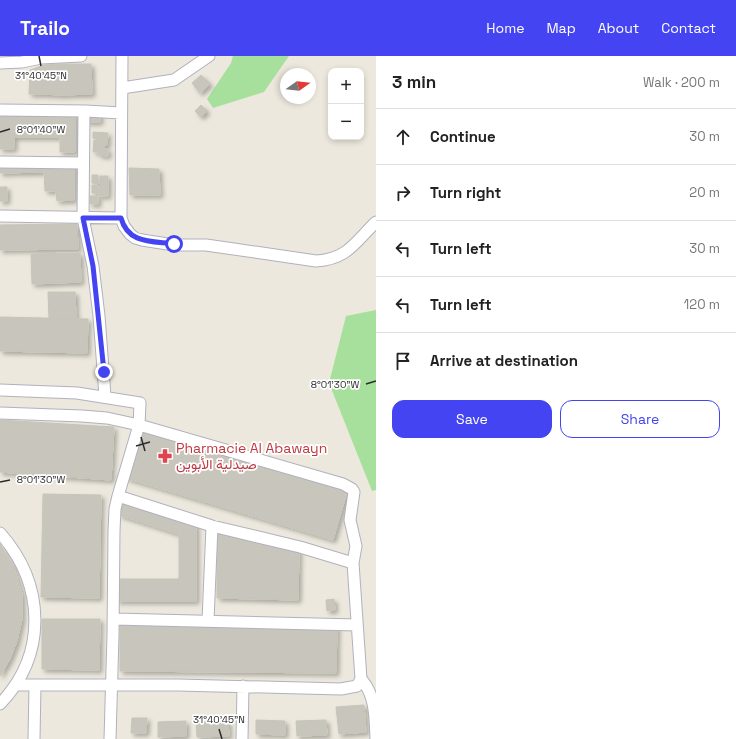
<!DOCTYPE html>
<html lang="en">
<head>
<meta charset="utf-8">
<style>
	:root { --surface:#fff; --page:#f6f6f6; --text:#222; --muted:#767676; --line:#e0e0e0; --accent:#4444f2 }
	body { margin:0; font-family:"Space Grotesk",Vazirmatn,sans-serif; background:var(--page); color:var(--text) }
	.controls { position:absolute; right:12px; top:12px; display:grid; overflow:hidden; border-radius:8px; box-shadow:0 2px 6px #0003 }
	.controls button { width:36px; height:36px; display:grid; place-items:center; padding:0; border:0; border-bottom:1px solid var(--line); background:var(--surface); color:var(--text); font:20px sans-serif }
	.compass { position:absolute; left:280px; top:12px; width:36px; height:36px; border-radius:50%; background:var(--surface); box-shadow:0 2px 6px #0003; rotate:75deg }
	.stop { position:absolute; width:12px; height:12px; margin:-9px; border:3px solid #4444f2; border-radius:50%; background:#fff }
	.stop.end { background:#4444f2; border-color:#fff; box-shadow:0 1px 4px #0008 }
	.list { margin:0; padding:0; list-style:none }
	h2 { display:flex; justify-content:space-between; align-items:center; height:52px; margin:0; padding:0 16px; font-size:17px }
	h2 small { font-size:13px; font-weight:400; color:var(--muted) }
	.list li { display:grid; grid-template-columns:26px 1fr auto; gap:12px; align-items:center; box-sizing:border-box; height:56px; padding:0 16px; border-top:1px solid var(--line) }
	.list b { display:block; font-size:15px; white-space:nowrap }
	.list em { font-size:13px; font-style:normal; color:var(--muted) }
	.actions { display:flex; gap:8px; padding:12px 16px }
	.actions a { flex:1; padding:9px 0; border:1px solid var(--accent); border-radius:12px; text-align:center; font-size:14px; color:var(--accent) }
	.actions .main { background:var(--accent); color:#fff }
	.icon { flex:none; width:22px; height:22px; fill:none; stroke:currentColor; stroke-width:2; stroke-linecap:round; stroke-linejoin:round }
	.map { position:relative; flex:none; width:376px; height:683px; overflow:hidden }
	header { display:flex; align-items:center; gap:24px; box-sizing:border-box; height:56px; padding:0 20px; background:var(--accent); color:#fff }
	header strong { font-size:19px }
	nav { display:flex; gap:22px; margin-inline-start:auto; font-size:14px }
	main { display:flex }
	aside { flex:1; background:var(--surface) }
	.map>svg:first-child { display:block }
	.green { fill:#a7e09c }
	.building { fill:#c8c6bc; stroke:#c7c5b7; filter:url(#shadow) }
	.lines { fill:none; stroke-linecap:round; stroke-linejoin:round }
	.minor-casing { stroke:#b1b1be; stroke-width:13 }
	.minor { stroke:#fff; stroke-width:11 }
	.route { stroke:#4444f2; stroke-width:5 }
	.ticks { fill:none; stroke:#2b2b2b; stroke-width:1.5 }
	.labels { text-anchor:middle; stroke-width:3.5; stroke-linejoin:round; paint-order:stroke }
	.health-label { font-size:14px; fill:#be3a42; stroke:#fff; text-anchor:start }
	.ticks-label { font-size:10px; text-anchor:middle; fill:#2b2b2b; stroke:#fff; stroke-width:3.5; stroke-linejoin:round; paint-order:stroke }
</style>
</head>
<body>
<header>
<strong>Trailo</strong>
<nav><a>Home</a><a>Map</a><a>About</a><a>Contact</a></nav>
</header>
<main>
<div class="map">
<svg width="376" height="683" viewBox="0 0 376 683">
	<defs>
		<filter id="shadow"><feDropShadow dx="3" dy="3" stdDeviation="2" flood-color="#0004"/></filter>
	</defs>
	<rect width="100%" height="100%" fill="#ece8dd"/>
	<path class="green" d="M233 0H289L264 36 213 52 207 43 231 7Z
		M376 254V434L372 435 329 327 346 260Z"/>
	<path class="building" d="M61 8H91L92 38 61 39Z
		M61 8V39L43 38 44 9Z
		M44 9 43 38H29L30 14Z
		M201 19 210 28 200 37 192 27Z
		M201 49 207 55 201 61 195 55Z
		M0 56H75V96H60V81H14V93H0Z
		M86 57H100V66H86Z
		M93 76 108 77 107 89H104V93H108V100L99 99V93H98V96H93L94 84H99V83L93 82Z
		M74 107V144L57 145 56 135H45L44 116 0 117V108Z
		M129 112 159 113 160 139H130Z
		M92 119H98V128L92 127Z
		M100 120H108V140H99Z
		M92 129H98V137H92Z
		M0 131H7V145H0Z
		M90 140H98V148H90Z
		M77 168 78 193 0 194V169Z
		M80 197 81 226 32 228 31 198Z
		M48 236H75L76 262H49Z
		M0 261 88 263 87 297 0 295Z
		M0 364 114 371 111 424 0 416Z
		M140 374 347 436 333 484 126 422Z
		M43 438 101 439 99 542 41 541Z
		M123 445 196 468V545H117V523H179V478L119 459Z
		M217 475 299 494 298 544 217 542Z
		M0 488 13 509 22 538V563L17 585 10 603 0 620Z
		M334 543 335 554 327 555 326 544Z
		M42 563H100L99 614 42 613Z
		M120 567 337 570 336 617 120 615Z
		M364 649 366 676 339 678 336 651Z
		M132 662H147L146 677H131Z
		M256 664 285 665V679L256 678Z
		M326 664 327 679 297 680 296 665Z
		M186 665V680L158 681V666Z
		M228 665 229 680 197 681 196 666Z"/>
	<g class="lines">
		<defs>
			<path id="minor" d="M122 0 121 162 124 170 130 178 135 182 142 184 174 189H206L234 193 316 205C348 203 355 186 376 166
				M0 7 22 6 41 2 81 0
				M122 32 174 24 209 0
				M0 54 86 55 121 57
				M84 55 83 162 93 210 99 260 105 340
				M0 106 83 107
				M0 160 121 162
				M0 334 77 337 140 347 139 369 118 440 115 453 114 475 113 579 110 683
				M0 357 82 360 107 362 139 369 343 428 352 433 354 436 350 464 356 490 353 507 361 623 357 630 341 633 178 629H16
				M118 440 212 470 300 491 353 507
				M0 477C45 528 48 598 0 648
				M114 563 357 569
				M208 565 212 470
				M361 623C376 639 375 663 376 683
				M34 683 35 629
				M242 683 243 630"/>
		</defs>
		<use href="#minor" class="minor-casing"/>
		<use href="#minor" class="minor"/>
	</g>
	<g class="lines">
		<path class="route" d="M104 316 93 210 83 162H121C128 188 152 185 174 188"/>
	</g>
	<path class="ticks" d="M39 0 41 10M0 76 10 73M366 328 376 325M141 381 145 395M136 390 150 386M0 426 10 424M219 673 222 683"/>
	<defs>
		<symbol id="pharmacy-bare" viewBox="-9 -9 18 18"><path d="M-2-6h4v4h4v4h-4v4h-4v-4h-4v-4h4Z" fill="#e0444e" stroke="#fff" stroke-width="2.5" paint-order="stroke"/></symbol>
	</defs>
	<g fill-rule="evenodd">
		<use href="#pharmacy-bare" x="155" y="390" width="20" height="20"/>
	</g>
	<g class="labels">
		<g class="health-label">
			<text x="176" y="397">Pharmacie Al Abawayn<tspan x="176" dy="16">صيدلية الأبوين</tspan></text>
		</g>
	</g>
	<g class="ticks-label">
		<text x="41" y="23">31°40'45"N</text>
		<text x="41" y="77">8°01'40"W</text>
		<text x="335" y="332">8°01'30"W</text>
		<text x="41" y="427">8°01'30"W</text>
		<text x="219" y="667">31°40'45"N</text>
	</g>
</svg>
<div class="controls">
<button>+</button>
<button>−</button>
</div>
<svg class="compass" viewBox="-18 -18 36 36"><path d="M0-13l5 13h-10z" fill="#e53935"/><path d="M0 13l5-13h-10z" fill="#767676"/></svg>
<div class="stop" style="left:174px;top:188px"></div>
<div class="stop end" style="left:104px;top:316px"></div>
</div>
<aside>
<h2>3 min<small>Walk · 200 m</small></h2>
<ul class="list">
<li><svg class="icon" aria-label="ahead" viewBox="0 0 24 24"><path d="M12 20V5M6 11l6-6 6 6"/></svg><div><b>Continue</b></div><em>30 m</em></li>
<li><svg class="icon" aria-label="right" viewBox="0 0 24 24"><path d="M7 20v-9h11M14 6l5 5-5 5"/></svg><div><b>Turn right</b></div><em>20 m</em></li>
<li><svg class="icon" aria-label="left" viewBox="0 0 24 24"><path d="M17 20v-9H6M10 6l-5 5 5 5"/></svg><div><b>Turn left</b></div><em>30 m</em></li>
<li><svg class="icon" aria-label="left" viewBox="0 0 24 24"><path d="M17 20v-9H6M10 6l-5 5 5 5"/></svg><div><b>Turn left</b></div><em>120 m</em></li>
<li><svg class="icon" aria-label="arrive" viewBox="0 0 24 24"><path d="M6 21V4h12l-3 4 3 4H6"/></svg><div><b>Arrive at destination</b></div></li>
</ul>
<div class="actions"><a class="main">Save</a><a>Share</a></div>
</aside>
</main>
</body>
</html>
